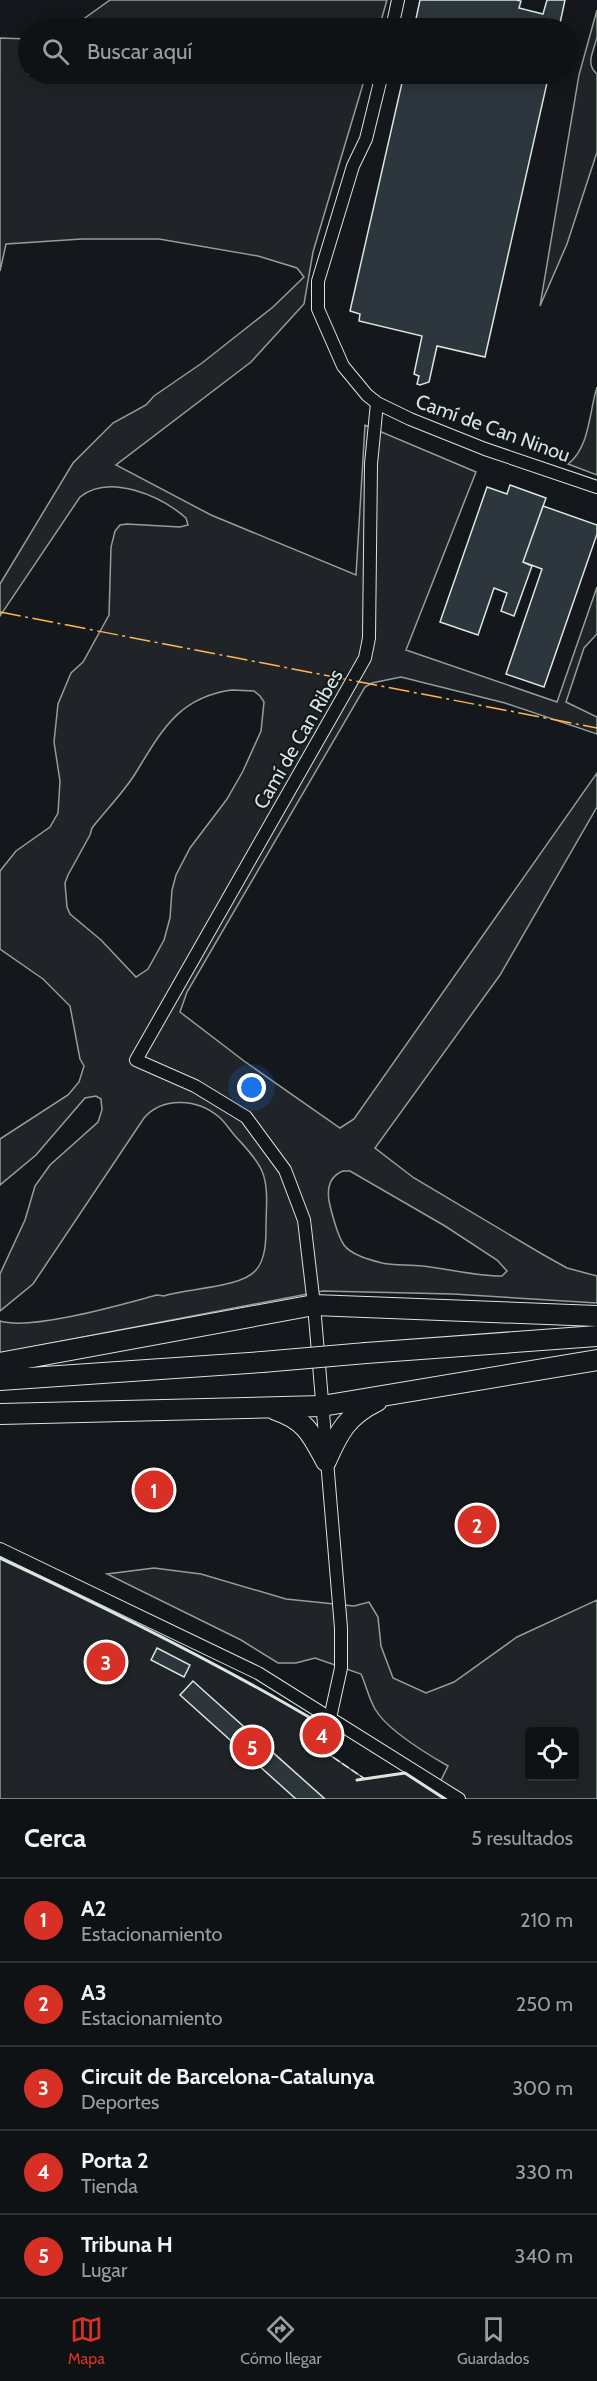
<!DOCTYPE html>
<html lang="es">
<head>
<meta charset="utf-8">
<style>
	:root { --surface:#0f1215; --page:#181b1e; --text:#f1f3f6; --muted:#9b9ea0; --line:#2f3234; --accent:#d93025 }
	body { margin:0; font-family:Cabin,sans-serif; background:var(--page); color:var(--text) }
	.controls { position:absolute; right:18px; bottom:18px; display:grid; overflow:hidden; border-radius:6px; box-shadow:0 3px 15px #0003 }
	.controls button { width:54px; height:54px; display:grid; place-items:center; padding:0; border:0; border-bottom:2px solid var(--line); background:var(--surface); color:var(--text); font:30px sans-serif }
	.you { position:absolute; left:252px; top:1088px; width:21px; height:21px; margin:-15px; border:4px solid #fff; border-radius:50%; background:#1a73e8; box-shadow:0 0 0 9px #1a73e833 }
	.badge { display:grid; place-items:center; width:39px; height:39px; border-radius:50%; background:var(--accent); color:#fff; font-size:20px; font-weight:700 }
	.pin { position:absolute; translate:-50% -50%; border:3px solid #fff; box-shadow:0 2px 6px #0006 }
	.list { margin:0; padding:0; list-style:none }
	h2 { display:flex; justify-content:space-between; align-items:center; height:78px; margin:0; padding:0 24px; font-size:26px }
	h2 small { font-size:20px; font-weight:400; color:var(--muted) }
	.list li { display:grid; grid-template-columns:39px 1fr auto; gap:18px; align-items:center; box-sizing:border-box; height:84px; padding:0 24px; border-top:2px solid var(--line) }
	.list b { display:block; font-size:22px; white-space:nowrap }
	.list p { margin:0; font-size:20px; white-space:nowrap; color:var(--muted) }
	.list em { font-size:20px; font-style:normal; color:var(--muted) }
	.icon { flex:none; width:33px; height:33px; fill:none; stroke:currentColor; stroke-width:2; stroke-linecap:round; stroke-linejoin:round }
	.map { position:relative; flex:none; width:597px; height:1799px; overflow:hidden }
	.search { position:absolute; background:var(--surface); box-shadow:0 3px 15px #0003; left:18px; right:18px; top:18px; height:66px; display:flex; align-items:center; gap:15px; box-sizing:border-box; padding:0 21px; border-radius:33px; color:var(--muted); font-size:22px }
	.sheet { height:498px; background:var(--surface) }
	nav { display:flex; justify-content:space-around; align-items:center; box-sizing:border-box; height:84px; border-top:2px solid var(--line); background:var(--surface); font-size:16px; color:var(--muted) }
	nav a { display:grid; justify-items:center; gap:3px }
	nav .on { color:var(--accent) }
	.map>svg:first-child { display:block }
	.green { fill:#202428; stroke:#939e99; stroke-width:1.5; fill-rule:evenodd }
	.building { fill:#2c363c; stroke:#d8e6dc; stroke-width:1.5 }
	.lines { fill:none; stroke-linecap:round; stroke-linejoin:round }
	.minor-casing { stroke:#d8e6dc; stroke-width:14 }
	.trunk-casing { stroke:#d8e6dc; stroke-width:22 }
	.minor { stroke:#14181c; stroke-width:12 }
	.trunk { stroke:#14181c; stroke-width:20 }
	.trunk-bridge-casing { stroke:#d8e6dc; stroke-width:22; stroke-linecap:butt }
	.trunk-bridge { stroke:#14181c; stroke-width:20 }
	.fence { stroke:#d8e6dc; stroke-width:1.5; stroke-dasharray:8 3; stroke-linecap:butt }
	.wall { stroke:#d8e6dc; stroke-width:3 }
	.power { stroke:#ffb74d; stroke-width:1.5; stroke-dasharray:21 4.5 3 4.5; stroke-linecap:butt }
	.labels { text-anchor:middle; stroke-width:4.5; stroke-linejoin:round; paint-order:stroke }
	.street-label { font-size:20px; fill:#d8e6dc; stroke:#14181c }
</style>
</head>
<body>
<div class="map">
<svg width="597" height="1799" viewBox="0 0 597 1799">
	<rect width="100%" height="100%" fill="#14181c"/>
	<path class="green" d="M110 0H387L379 28H71Z
		M597 10C597 19 597 28 597 36 595 50 584 63 597 74V152L567 244 540 306 579 75Z
		M0 38 28 39V74H366L313 252 304 304 251 362 116 465 211 515 356 575 365 425 476 472 406 650 557 702 597 587V634L584 648 566 702 597 717V734L505 703 401 677 372 683 365 687 187 992 180 1012 244 1061 340 1128 354 1119 597 773V807L500 975 375 1148 414 1178 542 1254 567 1268 597 1276V1303L453 1294 323 1291 0 1353V1321C31 1331 123 1304 157 1295L164 1296C187 1288 241 1288 256 1270 266 1259 266 1239 266 1226 266 1208 269 1188 262 1171 257 1159 246 1148 237 1138 231 1132 226 1123 219 1117 198 1099 163 1096 144 1118L33 1284 0 1311V1274L25 1220 35 1186 50 1165 98 1122 102 1110 101 1099 96 1096 85 1098 36 1155 0 1185V1139L68 1095 79 1082 84 1066 80 1059 70 1006 43 979 0 949V871L16 851 50 827 58 813 60 781 54 742 58 704 71 673 83 662 109 615 111 547 115 531 120 525 127 524 180 527 188 525 186 518C161 496 109 473 80 497L0 616V584L73 463 113 423 146 405 154 396 202 363 273 307 304 277 297 268 258 256 159 239H82L6 244 0 271ZM232 690 254 691 260 696 264 702 261 731 243 771 227 799 190 848 176 875 172 890 170 918 164 940 148 969 136 977 101 940 70 914 67 907 65 883 68 875 90 835 92 828C106 810 123 793 135 774 161 732 178 697 232 690ZM343 1171H350L445 1226 497 1260 507 1271 502 1276C475 1276 450 1269 423 1266 410 1264 395 1266 382 1263 371 1260 351 1255 344 1245 338 1237 331 1211 329 1201 327 1188 330 1176 343 1171Z
		M597 387V475L568 464C590 447 589 412 597 387Z
		M0 1558C110 1610 218 1663 323 1725L324 1751 365 1779 405 1773 435 1792 448 1766C427 1754 387 1730 375 1709 369 1699 366 1685 361 1674L315 1658 296 1663H278L241 1640 107 1574 154 1568 201 1574 286 1599 354 1606 369 1602 378 1617 381 1646 393 1678 426 1693 454 1682 517 1637 597 1600V1799H0ZM530 1732H574V1776H530Z"/>
	<path class="building" d="M420 0H516L521 1 519 8 543 14 547 0H565L559 28H414Z
		M404 74H549L485 357 437 346 429 382 420 385 417 384 419 376 414 374 422 336 359 321 360 314 350 311Z
		M510 485 546 498 523 562 532 566 514 616 501 611 507 593 494 588 478 635 440 622 487 487 507 494Z
		M543 506 597 525V534L544 687 506 674 542 569 523 562Z
		M157 1648 190 1665 184 1677 151 1660Z
		M193 1681 204 1691 325 1799H296L180 1695Z
		M317 1723 323 1725 324 1751 317 1752Z"/>
	<g class="lines">
		<defs>
			<path id="minor" d="M392 28 398 0
				M382 74 366 139 353 166 318 281V309L343 366 367 395 377 403 410 419 485 449 597 487
				M0 1549 258 1673 459 1799
				M330 1718 341 1668V1628L314 1305 304 1220 285 1170 246 1117 195 1086 136 1060 365 658 369 638 371 464 377 403"/>
			<path id="trunk" d="M366 1353 597 1336
				M0 1363 314 1305 597 1316
				M0 1380 262 1362
				M276 1410C306 1420 312 1435 326 1461
				M0 1414 322 1406 597 1360
				M326 1461C339 1431 348 1415 377 1401"/>
		</defs>
		<use href="#minor" class="minor-casing"/>
		<use href="#trunk" class="trunk-casing"/>
		<use href="#minor" class="minor"/>
		<use href="#trunk" class="trunk"/>
		<defs>
			<path id="trunk-bridge" d="M262 1362 366 1353"/>
		</defs>
		<use href="#trunk-bridge" class="trunk-bridge-casing"/>
		<use href="#trunk-bridge" class="trunk-bridge"/>
		<path class="fence" d="M324 1751 365 1779"/>
		<path class="wall" d="M0 1558C109 1609 216 1662 319 1723
			M357 1780 405 1773 445 1799"/>
		<path class="power" d="M0 612 597 728"/>
	</g>
	<g class="labels">
		<g class="street-label">
			<text transform="translate(493 428) rotate(20)" y="7">Camí de Can Ninou</text>
			<text transform="translate(298 739) rotate(-60)" y="7">Camí de Can Ribes</text>
		</g>
	</g>
</svg>
<div class="controls">
<button><svg class="icon" aria-label="locate" viewBox="0 0 24 24"><circle cx="12" cy="12" r="6"/><path d="M12 2v4M12 18v4M2 12h4M18 12h4"/></svg></button>
</div>
<div class="you"></div>
<div class="pin badge" style="left:154px;top:1490px">1</div>
<div class="pin badge" style="left:477px;top:1525px">2</div>
<div class="pin badge" style="left:106px;top:1662px">3</div>
<div class="pin badge" style="left:322px;top:1735px">4</div>
<div class="pin badge" style="left:252px;top:1747px">5</div>
<div class="search"><svg class="icon" aria-label="search" viewBox="0 0 24 24"><circle cx="10" cy="10" r="6"/><path d="M15 15l6 6"/></svg>Buscar aquí</div>
</div>
<section class="sheet">
<h2>Cerca<small>5 resultados</small></h2>
<ul class="list">
<li><span class="badge">1</span><div><b>A2</b><p>Estacionamiento</p></div><em>210 m</em></li>
<li><span class="badge">2</span><div><b>A3</b><p>Estacionamiento</p></div><em>250 m</em></li>
<li><span class="badge">3</span><div><b>Circuit de Barcelona-Catalunya</b><p>Deportes</p></div><em>300 m</em></li>
<li><span class="badge">4</span><div><b>Porta 2</b><p>Tienda</p></div><em>330 m</em></li>
<li><span class="badge">5</span><div><b>Tribuna H</b><p>Lugar</p></div><em>340 m</em></li>
</ul>
</section>
<nav>
<a class="on"><svg class="icon" aria-label="map" viewBox="0 0 24 24"><path d="M3 6l6-2 6 2 6-2v14l-6 2-6-2-6 2zM9 4v14M15 6v14"/></svg>Mapa</a>
<a><svg class="icon" aria-label="directions" viewBox="0 0 24 24"><path d="M12 3l9 9-9 9-9-9zM9 14v-3h6M13 9l2 2-2 2"/></svg>Cómo llegar</a>
<a><svg class="icon" aria-label="saved" viewBox="0 0 24 24"><path d="M7 4h10v16l-5-4-5 4z"/></svg>Guardados</a>
</nav>
</body>
</html>
